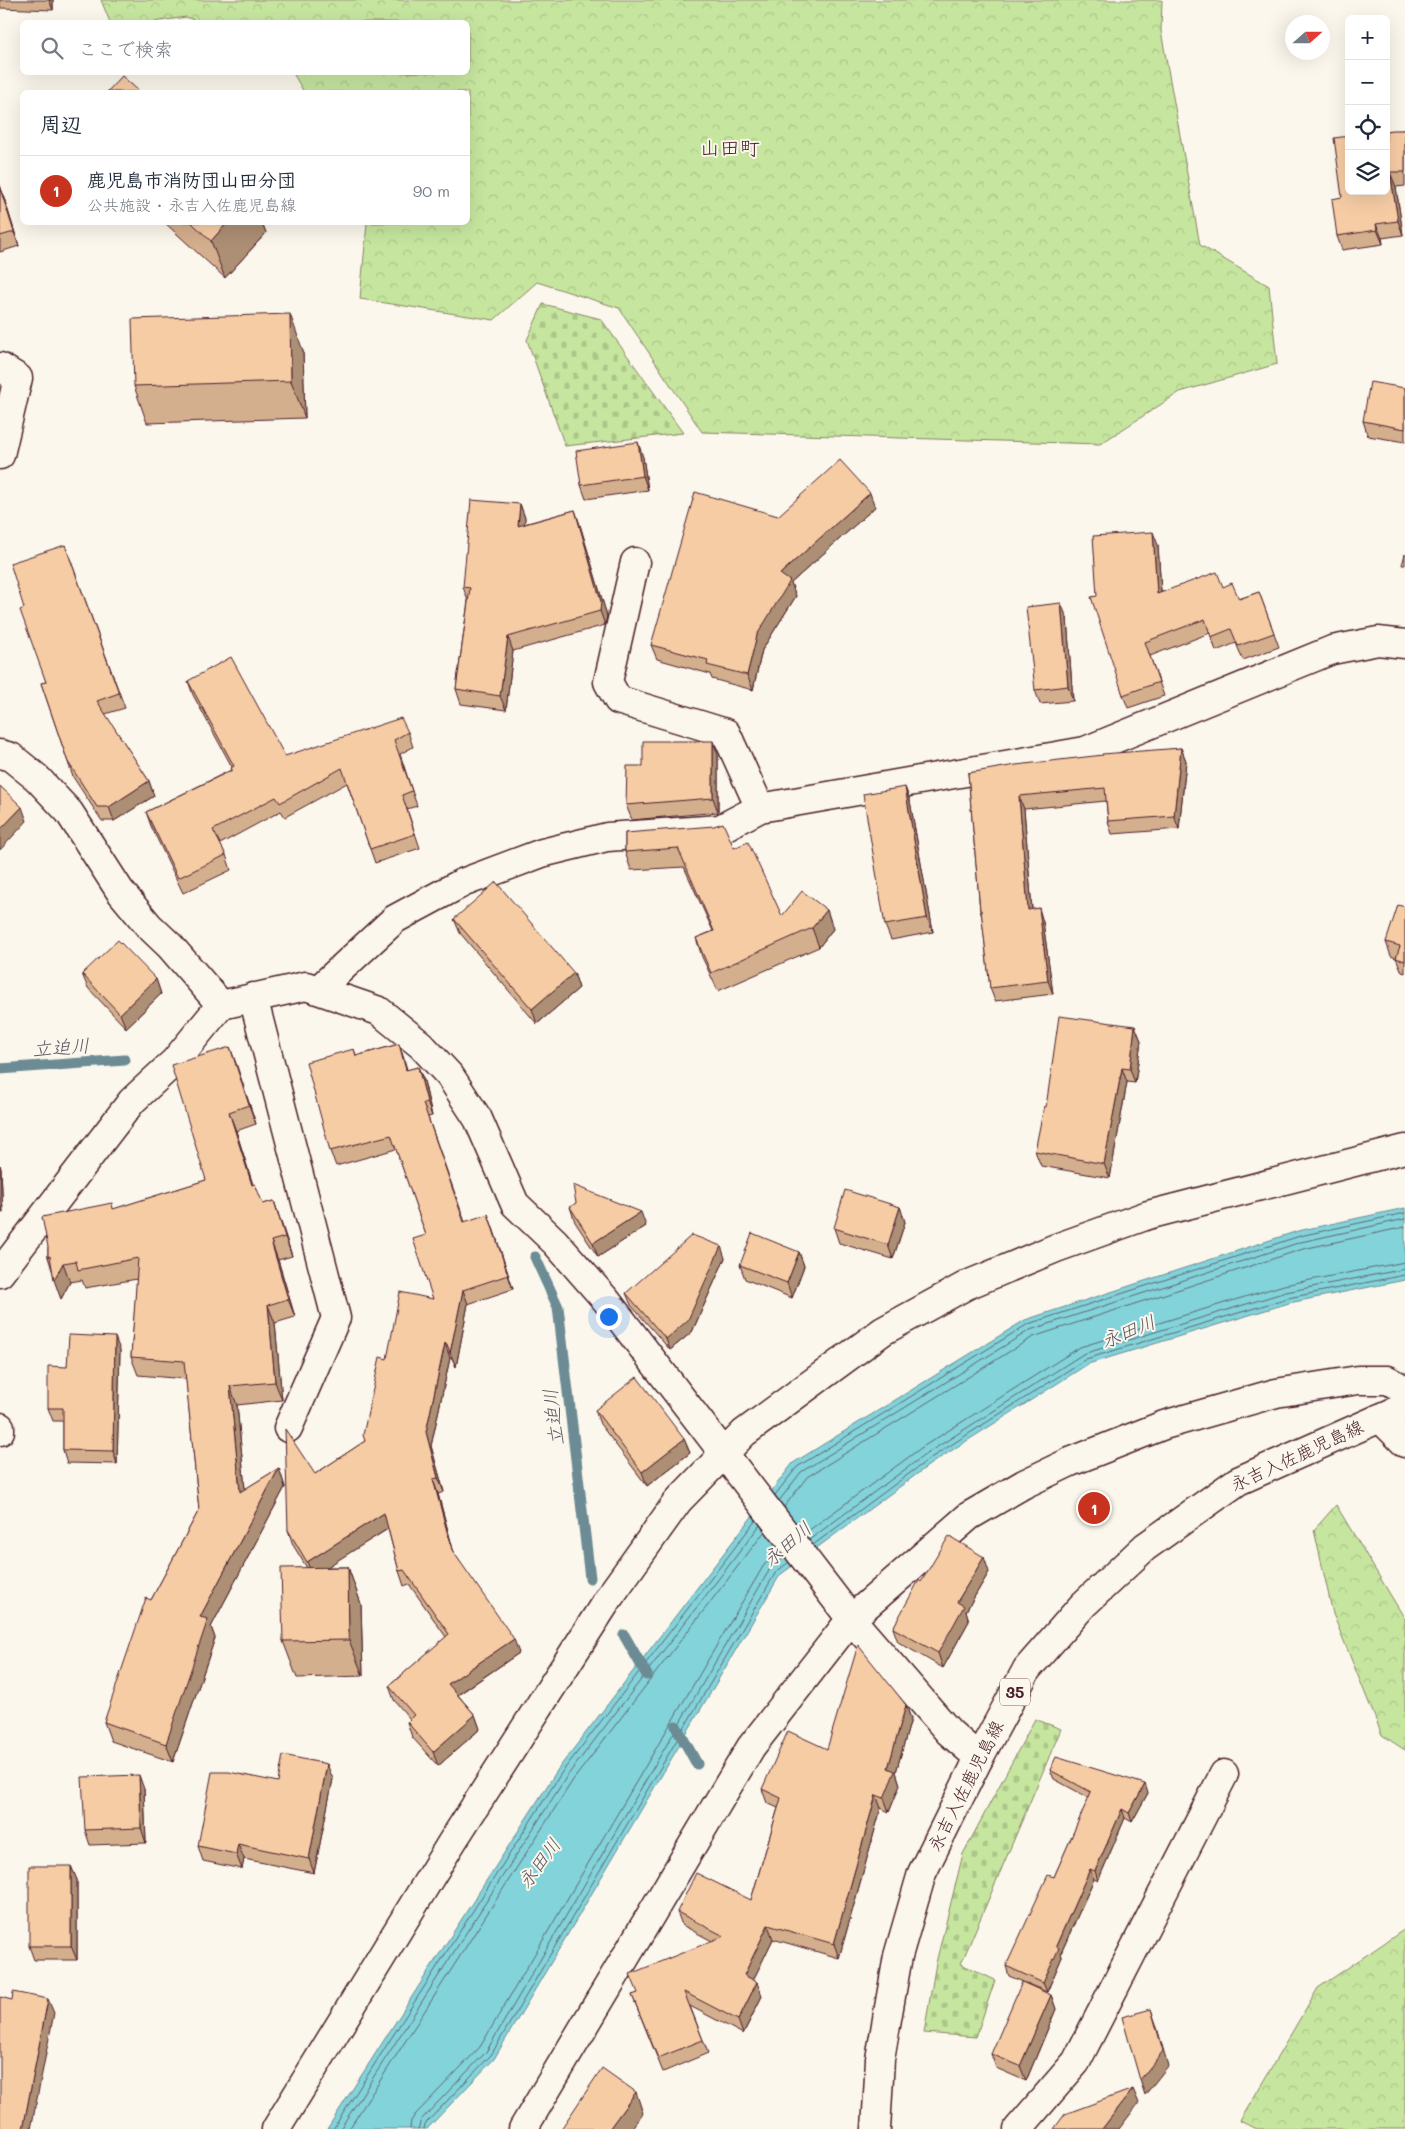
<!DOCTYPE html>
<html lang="ja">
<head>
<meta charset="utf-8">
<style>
	:root { --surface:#fff; --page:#f6f6f7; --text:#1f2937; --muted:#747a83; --line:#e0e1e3; --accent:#c8321e }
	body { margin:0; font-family:Mali,"Klee One",sans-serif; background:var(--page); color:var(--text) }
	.controls { position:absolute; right:15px; top:15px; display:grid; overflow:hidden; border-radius:8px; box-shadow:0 5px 20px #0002 }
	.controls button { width:45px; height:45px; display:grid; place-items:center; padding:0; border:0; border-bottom:1px solid var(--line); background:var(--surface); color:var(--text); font:25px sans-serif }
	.compass { position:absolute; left:1285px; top:15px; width:45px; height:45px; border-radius:50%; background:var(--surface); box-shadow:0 5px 20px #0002; rotate:69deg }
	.you { position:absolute; left:608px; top:1316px; width:18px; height:18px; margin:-12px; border:4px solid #fff; border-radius:50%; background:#1a73e8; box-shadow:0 0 0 8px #1a73e833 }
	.badge { display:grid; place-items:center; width:32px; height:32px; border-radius:50%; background:var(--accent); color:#fff; font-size:16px; font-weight:700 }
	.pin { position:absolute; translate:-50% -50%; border:2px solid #fff; box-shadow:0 1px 5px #0006 }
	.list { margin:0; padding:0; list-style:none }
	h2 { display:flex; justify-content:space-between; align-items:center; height:65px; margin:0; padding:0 20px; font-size:21px }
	h2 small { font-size:16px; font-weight:400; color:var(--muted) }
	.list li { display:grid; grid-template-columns:32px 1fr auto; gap:15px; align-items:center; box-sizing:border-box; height:70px; padding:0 20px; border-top:1px solid var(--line) }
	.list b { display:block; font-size:19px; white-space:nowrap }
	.list p { margin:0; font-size:16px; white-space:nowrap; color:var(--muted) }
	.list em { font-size:16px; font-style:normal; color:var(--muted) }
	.icon { flex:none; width:28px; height:28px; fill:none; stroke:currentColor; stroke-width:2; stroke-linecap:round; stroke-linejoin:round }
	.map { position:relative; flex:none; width:1405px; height:2129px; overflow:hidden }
	.search { position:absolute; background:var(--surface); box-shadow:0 5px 20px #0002; left:20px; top:20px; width:450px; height:55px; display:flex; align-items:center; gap:12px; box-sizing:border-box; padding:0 18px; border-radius:8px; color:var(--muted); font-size:19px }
	.panel { position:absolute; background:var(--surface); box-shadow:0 5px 20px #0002; left:20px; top:90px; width:450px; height:135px; border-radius:8px }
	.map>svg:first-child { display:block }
	.forest { fill:url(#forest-crowns); stroke:#888265 }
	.cemetery { fill:url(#cemetery-stones); stroke:#888265 }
	.water { fill:#82d3da; stroke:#6c8b94 }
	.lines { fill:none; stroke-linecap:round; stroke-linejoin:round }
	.shore { stroke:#606771; stroke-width:1 }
	.stream { stroke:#6c8b94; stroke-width:11 }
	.minor-casing { stroke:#4a1f2b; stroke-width:31 }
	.primary-casing { stroke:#4a1f2b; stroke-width:31 }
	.minor { stroke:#fbf7ec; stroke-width:28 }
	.primary { stroke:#fbf7ec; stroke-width:28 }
	.wall { fill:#d4af8e; stroke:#4a1f2b }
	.shaded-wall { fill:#ac8f74; stroke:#4a1f2b }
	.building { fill:#f6cca5; stroke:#4a1f2b }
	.labels { text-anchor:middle; stroke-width:4; stroke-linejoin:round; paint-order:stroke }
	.shield { fill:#fbf7ec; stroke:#7f6065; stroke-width:1 }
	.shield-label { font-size:16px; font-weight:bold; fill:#4a1f2b }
	.street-label { font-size:18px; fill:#4a1f2b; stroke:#fbf7ec }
	.water-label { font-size:19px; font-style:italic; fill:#5b5560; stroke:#fbf7ec }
	.quarter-label { font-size:20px; fill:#4a1f2b; stroke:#fbf7ec }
</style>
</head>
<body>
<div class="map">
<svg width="1405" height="2129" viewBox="0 0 1405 2129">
	<defs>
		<pattern id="forest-crowns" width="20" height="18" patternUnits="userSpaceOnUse" patternTransform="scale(1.25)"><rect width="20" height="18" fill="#c6e69f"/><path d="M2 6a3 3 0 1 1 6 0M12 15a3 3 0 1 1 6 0" fill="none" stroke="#acc589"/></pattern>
		<pattern id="cemetery-stones" width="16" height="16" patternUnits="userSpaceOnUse" patternTransform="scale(1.25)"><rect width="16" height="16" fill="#c6e69f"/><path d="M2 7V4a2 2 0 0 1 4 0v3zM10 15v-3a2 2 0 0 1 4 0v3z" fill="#acc589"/></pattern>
	</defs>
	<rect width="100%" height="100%" fill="#fbf7ec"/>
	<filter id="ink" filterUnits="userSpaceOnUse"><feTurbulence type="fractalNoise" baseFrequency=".02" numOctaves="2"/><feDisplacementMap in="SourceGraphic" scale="10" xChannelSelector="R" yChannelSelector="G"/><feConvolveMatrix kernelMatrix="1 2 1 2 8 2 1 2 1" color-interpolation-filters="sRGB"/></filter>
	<g filter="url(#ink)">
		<path class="forest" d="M101 0H1162L1161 31 1200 245 1269 286 1277 364 1180 392 1100 444 702 432 619 308 537 282 494 320 360 299 367 223 468 222V92H304L293 73 468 72V22H199L186 17 153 22H110Z
			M1336 1505 1405 1619V1750L1382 1735 1333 1614 1314 1530Z
			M1405 1929V2129H1256L1240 2121 1318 1988Z"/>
		<path class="cemetery" d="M543 304 601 319 683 433 565 446 527 340Z
			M1035 1719 1061 1729 961 1964 995 1980 976 2037 924 2033 936 1963 963 1854Z"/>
		<path class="water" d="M1405 1208V1280L1289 1303 1088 1364 932 1463 780 1575 494 2059 427 2129H327L558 1769 793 1463 1025 1320 1298 1231Z"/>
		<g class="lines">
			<path class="shore" d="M775 1495 797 1467 1028 1324 1300 1236 1405 1213
				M779 1501 801 1472 1030 1330 1301 1242 1405 1219
				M784 1507 807 1477 1033 1337 1303 1249 1405 1227
				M804 1534 921 1448 1080 1347 1284 1285 1405 1262
				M809 1540 926 1454 1083 1354 1286 1292 1405 1269
				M813 1545 929 1459 1086 1359 1288 1298 1405 1275
				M333 2129 562 1772 756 1520
				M340 2129 567 1776 760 1525
				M349 2129 573 1780 765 1531
				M410 2129 411 2121 415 2115 480 2047 764 1565 780 1551
				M418 2129 421 2120 486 2052 770 1569 785 1557
				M424 2129 425 2124 491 2055 776 1572 789 1562"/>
			<path class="stream" d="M0 1069 125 1060
				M535 1257 558 1307 590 1578
				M624 1635 647 1675
				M676 1726 697 1764"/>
			<defs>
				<path id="minor" d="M0 367 18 378 0 455
					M635 562 608 682 618 700 726 733 760 808
					M0 754 11 757 37 778 69 812 120 891 149 926 170 946 221 1005
					M318 990 395 919 462 883 542 853 607 837 720 829 760 808 1085 751 1332 650 1378 641 1405 644
					M253 997 336 1318 288 1428
					M0 1273 132 1101 175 1061 221 1005 306 986 379 1011 421 1045 450 1076 478 1119 515 1204 555 1242 606 1300 851 1619 949 1732 979 1758
					M1380 1418 1405 1443
					M0 1427V1431
					M276 2129 452 1842 610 1596 678 1501 744 1433 883 1331 967 1285 1056 1248 1148 1215 1405 1149
					M523 2129 751 1747 851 1619 969 1516 1024 1484 1070 1462 1164 1425 1276 1393 1358 1380H1388L1405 1390
					M1018 2129 1076 2062 1224 1774"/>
				<path id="primary" d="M876 2129 880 2059 898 1956 922 1873 979 1758 1027 1669 1083 1605 1145 1547 1238 1481 1405 1407"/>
			</defs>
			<use href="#minor" class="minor-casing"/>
			<use href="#primary" class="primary-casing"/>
			<use href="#minor" class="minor"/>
			<use href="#primary" class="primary"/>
		</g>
		<path class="wall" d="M0 0H53V10L0 8Z
			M1405 130V186L1396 187 1403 235 1382 238 1383 244 1342 250 1337 236 1342 197 1386 131Z
			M0 185 19 246 0 252Z
			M164 222H262L266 233 225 278Z
			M303 351 305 418 147 423 134 386Z
			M1405 388V442L1368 436 1363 421Z
			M643 457 648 490 586 499 581 485Z
			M520 504 525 518 524 524 575 510 580 525 607 616 605 625 513 651 506 710 461 704 456 689 468 601 463 587Z
			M875 507 791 583 796 596 762 650 753 690 712 679 710 674 657 659 651 645 778 516Z
			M65 545 125 708 105 714 149 781 154 796 114 821H102L73 777 41 683 46 682 24 608Z
			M1158 545 1161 592 1223 587 1239 599 1259 592 1279 647 1243 660 1236 643 1216 651 1210 633 1150 656 1164 696 1128 708 1123 695 1097 596Z
			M1067 618 1073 701 1040 704 1035 690Z
			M188 681 285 756 408 732 413 747 400 754 417 806 407 809 420 848 375 863 347 783 285 817 281 811 220 844 226 855 231 870 183 893 151 826 146 812 231 770 232 767 193 695Z
			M1181 748 1186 761 1179 829 1112 834 1108 821 1106 801 1024 809 1032 909 1043 922 1053 994 995 1001 990 988 982 917 980 910 968 773Z
			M718 755V812L632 820 626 805 643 766Z
			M905 787 910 801 933 932 891 940 885 925Z
			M625 833 734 848 782 916 827 910 833 929 819 947 718 991 702 957 696 938 713 931 684 867 631 870 625 852Z
			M1405 907V973L1402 972 1396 958 1391 956 1386 942Z
			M454 919 574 973 579 988 537 1024 460 933Z
			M82 974 156 979 161 994 126 1028 88 988Z
			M1135 1026 1141 1041 1135 1083 1127 1082 1110 1178 1041 1166 1035 1151 1046 1107Z
			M399 1044 407 1070 418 1067 424 1081 432 1116 428 1117 465 1222 493 1228 513 1289 468 1304 456 1367 452 1358H450L431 1446 444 1492 438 1494 454 1553 519 1653 458 1695 475 1715 480 1729 438 1766 412 1737 407 1722 410 1719 394 1700 389 1686 446 1637 409 1584 404 1586 399 1571 388 1529 326 1567H348L361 1604 363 1676 297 1678 283 1641 307 1568 293 1545 288 1530 315 1474 365 1441 387 1359 433 1299 426 1235 396 1149 336 1166 330 1151 354 1049 356 1056Z
			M230 1047 256 1124 236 1131 253 1185 263 1204 274 1201 292 1256 278 1260 295 1317 275 1323 282 1400 237 1405 245 1489 279 1468 285 1487 211 1627 215 1638 173 1762 111 1741 104 1722 151 1600 199 1510 186 1379 138 1375 131 1357 137 1279 85 1288 82 1280 70 1282 61 1299 48 1257V1247L114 1209 206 1180Z
			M0 1165 1 1169 3 1213H0Z
			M570 1207 646 1226 598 1257 575 1222Z
			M900 1207 905 1222 893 1259 839 1243 834 1228Z
			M799 1252 804 1266 792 1298 745 1279 740 1265Z
			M725 1258 692 1332 670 1350 631 1305 626 1293Z
			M120 1350 117 1464 67 1463 63 1450V1421H53L48 1408 67 1367Z
			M595 1410 684 1439 690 1453 647 1486 600 1424Z
			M989 1572 966 1611 969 1621 943 1668 898 1642 893 1628 921 1582Z
			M906 1705 911 1719 896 1772 900 1785 889 1812 881 1808 839 1958 773 1939 753 1980 757 1982 762 1996 743 2034 690 2006 708 2053 663 2072 632 1995 637 1994 712 1941 682 1925 677 1912 751 1900 778 1808 767 1803 762 1789 827 1749Z
			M1050 1770 1148 1793 1132 1822 1125 1818 1098 1881 1094 1879 1061 1953 1062 1957 1047 1992 1009 1976 1006 1966 1054 1877 1089 1798 1054 1779Z
			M333 1779 314 1873 244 1859 242 1869 203 1861 198 1846 278 1782Z
			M144 1789 146 1843 90 1845 85 1830Z
			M71 1866 77 1880V1960H34L29 1946Z
			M1051 1995 1056 2009 1026 2081 996 2068 991 2054Z"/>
		<path class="shaded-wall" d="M49 0H53V10Z
			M1390 172 1396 187 1403 235 1398 221Z
			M0 185 19 246 14 232 0 188Z
			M228 222H262L266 233 225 278 211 241Z
			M1376 224 1382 238 1383 244 1377 230Z
			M290 314 303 351 305 418 291 381Z
			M638 442 643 457 648 490 643 476Z
			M870 493 875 507 791 583 796 596 762 650 753 690 747 675 757 635 780 574Z
			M520 504 525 518 523 541 518 526Z
			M575 510 580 525 607 616 605 625 600 611Z
			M1153 532 1158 545 1162 607 1157 594Z
			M1061 603 1067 618 1073 701 1068 686Z
			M508 637 513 651 506 710 500 696Z
			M713 741 718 755V812L713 798Z
			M1181 748 1186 761 1179 829 1174 816Z
			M149 781 154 796 114 821 109 807Z
			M905 787 910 801 933 932 927 918Z
			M1019 796 1024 809 1033 923 1028 910Z
			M22 807 27 821 0 850V830Z
			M1039 908 1043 922 1053 994 1048 981Z
			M827 910 833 929 819 947 812 928Z
			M574 973 579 988 537 1024 532 1009Z
			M156 979 161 994 126 1028 120 1014Z
			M1135 1026 1141 1041 1135 1083 1130 1069Z
			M399 1044 404 1059 411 1084 406 1070Z
			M230 1047 237 1066 256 1124 249 1105Z
			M418 1067 424 1081 432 1116 427 1102Z
			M1122 1068 1127 1082 1110 1178 1104 1164Z
			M229 1112 236 1131 259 1204 252 1185Z
			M0 1165 1 1169 3 1213 0 1204Z
			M274 1201 280 1219 292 1256 285 1237Z
			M900 1207 905 1222 893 1259 888 1245Z
			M641 1212 646 1226 598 1257 593 1243Z
			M488 1214 493 1228 513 1289 508 1275Z
			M271 1241 278 1260 295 1317 288 1299Z
			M721 1246 725 1258 692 1332 670 1350 666 1339Z
			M799 1252 804 1266 792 1298 787 1283Z
			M63 1263 70 1282 61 1299 54 1280Z
			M463 1290 468 1304 456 1367 450 1353Z
			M268 1305 275 1323 282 1400 275 1382Z
			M115 1337 120 1350 117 1464 113 1451Z
			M445 1343 450 1358 431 1446 444 1492 438 1478 426 1432Z
			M230 1386 237 1405 247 1510 240 1492Z
			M684 1439 690 1453 647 1486 642 1472Z
			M279 1468 285 1487 211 1627 215 1638 173 1762 166 1744 200 1617Z
			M433 1479 438 1494 457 1564 452 1550Z
			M384 1513 389 1528 313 1576 307 1562Z
			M984 1557 989 1572 966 1611 969 1621 943 1668 938 1653 957 1602Z
			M348 1567 361 1604 363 1676 349 1640Z
			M514 1639 519 1653 453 1698 448 1684Z
			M906 1705 911 1719 896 1772 900 1785 889 1812 884 1798 888 1768Z
			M475 1715 480 1729 438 1766 433 1752Z
			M327 1764 333 1779 314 1873 309 1859Z
			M139 1775 144 1789 146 1843 141 1828Z
			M1145 1784 1148 1793 1132 1822 1129 1813Z
			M876 1795 881 1808 839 1958 834 1944Z
			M1122 1809 1125 1818 1098 1881 1095 1871Z
			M238 1844 244 1859 242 1869 236 1854Z
			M71 1866 77 1880V1960L71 1946Z
			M1090 1869 1094 1879 1061 1953 1062 1957 1047 1992 1043 1983 1056 1946Z
			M768 1925 773 1939 749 1989 744 1975Z
			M757 1982 762 1996 743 2034 738 2020Z
			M1051 1995 1056 2009 1026 2081 1020 2066Z
			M48 1999 54 2013 31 2129H23Z
			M1151 2009 1156 2024 1168 2066 1145 2095 1140 2080Z
			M1133 2089 1139 2103 1119 2129H1102Z
			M636 2092 643 2113 631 2129H609Z"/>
		<path class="building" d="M122 76 140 92H107Z
			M1392 130H1405V172H1390L1398 221 1376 224 1377 230 1337 236 1332 199 1342 197 1334 138 1349 136V191H1386V131Z
			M0 188 14 232 0 236Z
			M191 222H228L211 241Z
			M290 314 291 381 134 386 132 319Z
			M1370 382 1405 388V429L1363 421Z
			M638 442 643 476 581 485 576 451Z
			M840 460 870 493 780 574 790 581 757 635 747 675 707 665 708 660 651 645 695 492 778 516Z
			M471 500 520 504 518 526 575 510 601 602 600 611 508 637 500 696 456 689 470 588 463 587Z
			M1153 532 1157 594 1217 572 1223 587 1232 583 1239 599 1259 592 1274 633 1238 646 1231 629 1211 637 1205 619 1145 642 1159 682 1123 695 1091 597 1097 596 1093 536Z
			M65 545 119 693 97 701 149 781 109 807H97L68 762 41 683 46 682 20 610 24 608 10 563Z
			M1405 554V565H1402Z
			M1061 603 1068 686 1035 690 1026 607Z
			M231 657 285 756 401 718 408 732 394 740 412 791 402 795 415 834 370 849 342 768 280 803 276 797 213 830 226 855 178 878 146 812 232 770 231 768 234 766 188 681Z
			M643 741H713V798L626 805 627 766H643Z
			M1181 748 1174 816 1108 821 1105 788 1019 796 1028 910 1039 908 1048 981 990 988 981 910H980L968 773 1016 765 1103 755 1102 754Z
			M0 786 22 807 0 830Z
			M905 787 927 918 885 925 863 794Z
			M723 823 734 848 748 842 782 916 802 891 827 910 812 928 711 973 696 938 714 931 678 848 625 852V833L714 826Z
			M496 882 574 973 532 1009 454 919Z
			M1398 905 1405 907V961L1396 958 1400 946 1386 942Z
			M118 940 156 979 120 1014 82 974Z
			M1059 1016 1135 1026 1130 1069 1122 1068 1104 1164 1035 1151 1044 1106 1046 1107Z
			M399 1044 406 1070 418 1067 427 1102 423 1103 464 1222 488 1214 508 1275 463 1290 450 1353 447 1344 445 1343 426 1432 438 1478 433 1479 452 1550 514 1639 448 1684 475 1715 433 1752 407 1722 414 1715 389 1686 449 1634 404 1570 399 1571 384 1513 307 1562 288 1530 285 1429 315 1474 365 1441 363 1435 380 1357 387 1359 400 1292 433 1299 413 1239 426 1235 391 1135 330 1151 306 1062 354 1049 356 1056Z
			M230 1047 249 1105 229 1112 252 1185 255 1184 263 1204 274 1201 285 1237 271 1241 288 1299 268 1305 275 1382 230 1386 240 1492 279 1468 200 1617 208 1619 166 1744 104 1722 146 1598 151 1600 199 1510 184 1361 131 1357 138 1258 78 1270 76 1261 63 1263 54 1280 50 1256 48 1257V1247L42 1217 112 1203 113 1209 206 1180 171 1065Z
			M573 1185 641 1212 593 1243 570 1207 576 1203Z
			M845 1190 900 1207 888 1245 834 1228Z
			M752 1233 799 1252 787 1283 740 1265Z
			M692 1235 721 1246 688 1320 666 1339 626 1293Z
			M69 1335 115 1337 113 1451 63 1450V1408H48V1366L67 1367Z
			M637 1377 684 1439 642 1472 595 1410Z
			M949 1536 984 1557 957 1602 964 1606 938 1653 893 1628 919 1580 921 1582Z
			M348 1567 349 1640 283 1641 281 1568Z
			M858 1645 906 1705 888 1768 895 1771 884 1798 876 1795 834 1944 768 1925 744 1975 757 1982 738 2020 684 1992 703 2040 658 2058 632 1995 638 1993 630 1974 724 1936 677 1912 696 1873 751 1900 781 1798 762 1789 788 1731 827 1749Z
			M283 1755 327 1764 309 1859 238 1844 236 1854 198 1846 212 1772H229L278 1782Z
			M1056 1757 1145 1784 1129 1813 1122 1809 1095 1871 1090 1869 1056 1946 1059 1948 1043 1983 1006 1966 1048 1875 1054 1877 1091 1792 1050 1770Z
			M139 1775 141 1828 85 1830 82 1777Z
			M29 1866H71V1946H29Z
			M1022 1982 1051 1995 1020 2066 991 2054Z
			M13 1992 48 1999 23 2129H0V1997L12 2000Z
			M1151 2009 1163 2051 1140 2080 1122 2017Z
			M602 2068 636 2092 609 2129H561Z
			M1133 2089 1102 2129H1054L1065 2114Z"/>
	</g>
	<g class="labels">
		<rect class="shield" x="1000" y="1678.5" width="30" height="27" rx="4"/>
		<g class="shield-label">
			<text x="1015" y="1698">35</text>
		</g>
		<g class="street-label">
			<text transform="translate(1297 1456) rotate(-25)" y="6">永吉入佐鹿児島線</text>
			<text transform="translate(966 1786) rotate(-63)" y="6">永吉入佐鹿児島線</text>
		</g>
		<g class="water-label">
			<text transform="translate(61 1047) rotate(-4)" y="7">立迫川</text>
			<text transform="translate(1128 1331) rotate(-22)" y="7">永田川</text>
			<text transform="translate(553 1417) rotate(-97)" y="7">立迫川</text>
			<text transform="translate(787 1544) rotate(-41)" y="7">永田川</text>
			<text transform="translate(539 1863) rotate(-53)" y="7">永田川</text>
		</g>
		<g class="quarter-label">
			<text x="730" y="155">山田町</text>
		</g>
	</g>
</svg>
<div class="controls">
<button>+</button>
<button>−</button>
<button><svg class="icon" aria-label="locate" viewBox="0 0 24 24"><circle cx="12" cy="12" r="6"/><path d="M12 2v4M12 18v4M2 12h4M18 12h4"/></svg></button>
<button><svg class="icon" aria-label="layers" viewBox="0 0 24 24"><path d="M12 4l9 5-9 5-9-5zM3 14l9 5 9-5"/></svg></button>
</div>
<svg class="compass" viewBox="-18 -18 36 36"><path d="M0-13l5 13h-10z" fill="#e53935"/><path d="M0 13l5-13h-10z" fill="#747a83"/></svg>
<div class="you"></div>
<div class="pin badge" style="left:1094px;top:1508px">1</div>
<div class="search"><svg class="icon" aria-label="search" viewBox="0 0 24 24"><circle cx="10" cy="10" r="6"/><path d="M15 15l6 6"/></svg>ここで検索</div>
<section class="panel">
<h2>周辺<small></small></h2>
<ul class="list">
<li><span class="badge">1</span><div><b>鹿児島市消防団山田分団</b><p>公共施設 · 永吉入佐鹿児島線</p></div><em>90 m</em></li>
</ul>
</section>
</div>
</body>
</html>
